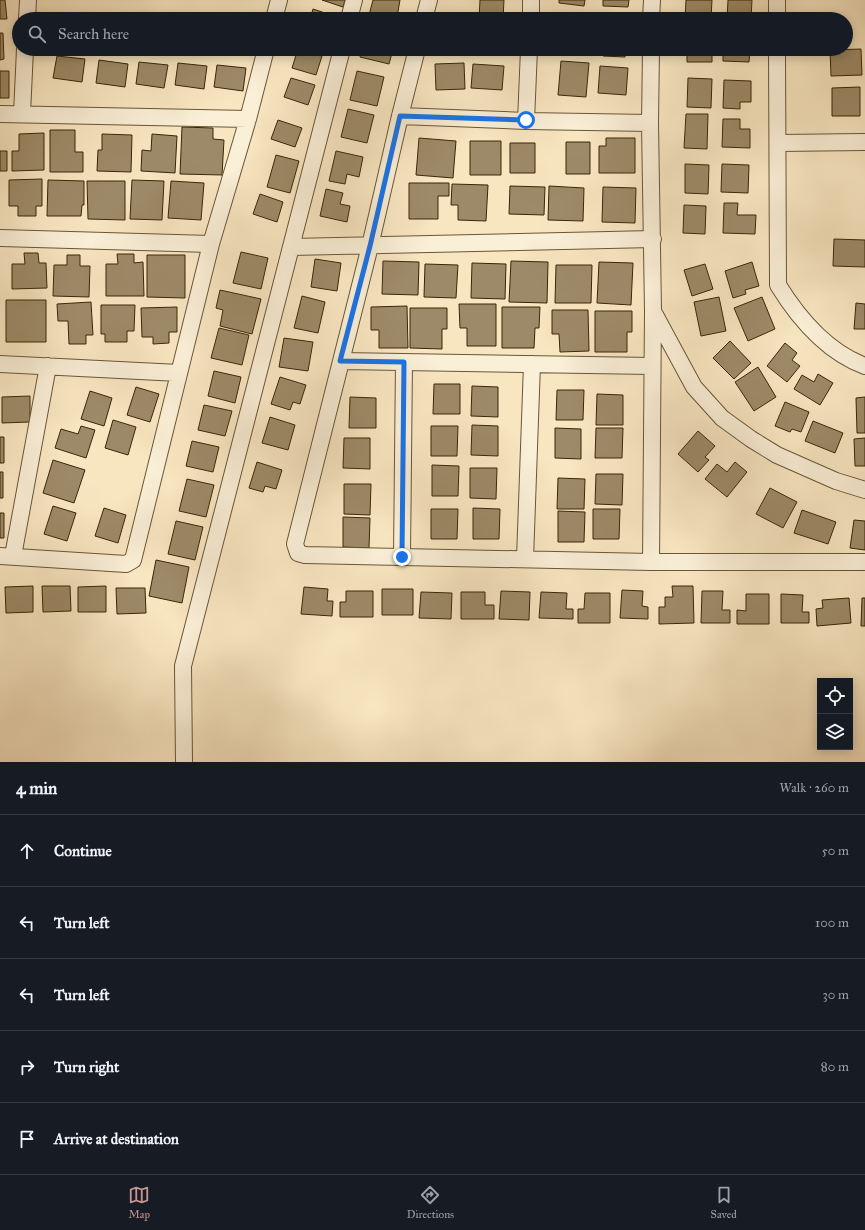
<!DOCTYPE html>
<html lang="en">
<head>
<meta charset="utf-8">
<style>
	:root { --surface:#171b24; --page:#242831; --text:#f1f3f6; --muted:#9ea1a6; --line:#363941; --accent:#c59692 }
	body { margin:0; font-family:"IM FELL Great Primer",serif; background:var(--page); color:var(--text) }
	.controls { position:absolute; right:12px; bottom:12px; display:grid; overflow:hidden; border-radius:0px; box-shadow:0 2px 10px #0003 }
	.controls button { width:36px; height:36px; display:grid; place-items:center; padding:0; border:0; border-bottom:1px solid var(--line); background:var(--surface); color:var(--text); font:20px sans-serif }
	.stop { position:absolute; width:12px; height:12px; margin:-9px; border:3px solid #1a73e8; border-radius:50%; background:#fff }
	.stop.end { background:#1a73e8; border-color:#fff; box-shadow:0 1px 4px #0008 }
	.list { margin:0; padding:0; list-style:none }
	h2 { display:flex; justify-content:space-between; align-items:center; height:52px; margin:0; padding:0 16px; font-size:17px }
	h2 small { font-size:13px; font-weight:400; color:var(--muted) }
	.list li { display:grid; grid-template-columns:26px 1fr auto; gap:12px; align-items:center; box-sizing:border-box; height:72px; padding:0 16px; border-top:1px solid var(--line) }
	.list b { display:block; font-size:15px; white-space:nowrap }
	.list em { font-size:13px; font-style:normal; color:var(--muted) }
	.icon { flex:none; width:22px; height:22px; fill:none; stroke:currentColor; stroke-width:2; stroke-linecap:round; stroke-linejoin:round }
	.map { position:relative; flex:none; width:865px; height:762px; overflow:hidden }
	.search { position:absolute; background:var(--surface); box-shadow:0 2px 10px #0003; left:12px; right:12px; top:12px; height:44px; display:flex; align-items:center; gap:10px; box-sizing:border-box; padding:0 14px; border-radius:22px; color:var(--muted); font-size:15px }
	.sheet { height:412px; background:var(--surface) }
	nav { display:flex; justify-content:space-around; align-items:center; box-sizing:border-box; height:56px; border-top:1px solid var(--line); background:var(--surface); font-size:11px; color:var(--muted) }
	nav a { display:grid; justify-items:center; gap:2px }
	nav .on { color:var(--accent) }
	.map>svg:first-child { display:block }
	.building { fill:#9d8a68; stroke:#3a2607 }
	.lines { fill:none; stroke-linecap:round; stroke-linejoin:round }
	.minor-casing { stroke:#6a5636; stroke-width:18 }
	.minor { stroke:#faefd7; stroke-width:16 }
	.route { stroke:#1a73e8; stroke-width:5 }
</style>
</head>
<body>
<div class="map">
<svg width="865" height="762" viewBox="0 0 865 762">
	<rect width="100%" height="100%" fill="#f8e6c1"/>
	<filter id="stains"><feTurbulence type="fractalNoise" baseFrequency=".005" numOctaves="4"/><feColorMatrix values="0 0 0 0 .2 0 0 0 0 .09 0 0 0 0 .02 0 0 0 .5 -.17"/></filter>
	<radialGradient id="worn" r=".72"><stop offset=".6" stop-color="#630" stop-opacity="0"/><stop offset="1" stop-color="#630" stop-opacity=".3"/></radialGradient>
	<path class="building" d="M0 0H5L7 19H0Z
		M322 0H345L343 7Z
		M373 0H400L397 17 386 14 385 19H368Z
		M480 0H504L503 19H479Z
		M559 0H585L584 6 559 3Z
		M603 0H629L628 7 603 6Z
		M686 0H712L711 19H685Z
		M728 0H752L751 19H727Z
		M313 9 337 17V19H310Z
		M0 33H3L4 59 0 60Z
		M222 49H251V52Z
		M298 49 322 56 316 75 292 68Z
		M362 49H393L389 64 360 57Z
		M479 49H503V54L479 55Z
		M563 49H587L588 52 564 53Z
		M604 49H626L625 57 603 56Z
		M687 49H712V62H687Z
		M723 49H750L749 62 723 61Z
		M861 49 862 75 831 76 830 50Z
		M57 56 85 59 82 82 53 78Z
		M99 60 128 64 125 87 96 83Z
		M561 61 589 63 586 97 558 95Z
		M139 62 168 65 164 88 136 84Z
		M178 63 207 66 204 89 175 85Z
		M464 63 465 89 436 90 435 64Z
		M473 64 504 66 502 90 471 88Z
		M217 65 246 68 243 91 214 87Z
		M600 66 628 68 626 95 598 93Z
		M0 71H9V98H0Z
		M357 71 384 77 377 106 350 100Z
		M291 78 315 85 308 105 284 97Z
		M688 78 712 79 711 108 687 107Z
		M724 80 751 81V102H740V109L723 108Z
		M860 87V116H832V88Z
		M348 109 374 115 367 143 341 137Z
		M686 114H708L707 149 684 148Z
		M723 119H740V129H750V148L722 147Z
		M278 120 302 128 295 147 271 139Z
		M182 127 213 128V139L224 140 222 175 180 174Z
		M50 130H75V152H83V172H50Z
		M44 133V170L12 171V151H19V134Z
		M102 134 132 135 131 172 97 171 98 150H102Z
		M152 134 177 136 175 173 141 171 142 150 151 151Z
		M419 138 456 141 453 178 416 175Z
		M606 138H635V173H599V146H606Z
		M470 141H501V175H470Z
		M566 142H590V174H566Z
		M510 143H535V173H510Z
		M0 151H7V171H0Z
		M336 151 363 157 359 177 347 174 345 184 329 181Z
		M276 155 299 161 290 193 267 187Z
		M685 164 709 165 708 194 685 193Z
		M722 164 749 165 748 193 721 192Z
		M42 179V206H36V216H18V206H9V180Z
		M48 180 84 181V205H82L81 216H47Z
		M132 180 164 181 162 220 130 219Z
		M87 181H125V220L88 219Z
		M171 181 204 183 201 220 168 218Z
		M409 183H449V196H438V219H409Z
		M452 184 488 185 486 221 458 220V205H451Z
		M510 186 545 187 544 215 509 214Z
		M549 186 584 188 583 221 548 220Z
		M603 187 636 188 635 223 602 222Z
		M326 189 343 193 340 204 350 206 347 222 320 216Z
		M260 194 283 202 277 222 253 214Z
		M724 203H738L737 215H756L755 234 723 233Z
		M684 205 706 206 705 234 683 233Z
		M834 239 865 240V267L833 266Z
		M241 252 268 258 261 289 233 283Z
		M24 253H38L39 263H46L47 288 12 289V264H25Z
		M117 254H134V263L143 262 144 296H106V264H118Z
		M67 255H80V266H90L89 297 53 296 54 265H67Z
		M147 255H185V298L147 297Z
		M315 259 341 263 337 291 311 287Z
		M383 261 419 262 418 295 382 294Z
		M511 261 548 262 547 303 509 302Z
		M599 262 633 263 631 305 597 303Z
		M752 262 759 286 745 290 746 294 733 298 725 271Z
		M472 263 506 264 505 299 471 298Z
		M425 264 458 265 456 298 424 297Z
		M705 264 713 289 692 296 684 270Z
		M556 265H592L591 303H555Z
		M220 290 261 299 252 334 220 326 223 310 216 308Z
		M302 296 325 302 318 333 294 328Z
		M719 297 726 331 701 336 694 302Z
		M762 297 775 329 748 341 734 308Z
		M6 300H46V342H6Z
		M91 302 93 335H86V344H69L68 321H58L57 304Z
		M856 303 865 304V329H854Z
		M459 304H496V346H467V328H460Z
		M101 305H135L134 331H127V342H105V334H101Z
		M407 306 408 348H379V330H371V307Z
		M177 307V332H169V343L153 344V337H142L141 308Z
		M502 307H540L539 328H535L534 348H502Z
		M410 308H447V329H442V349L410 348Z
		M552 310H588L589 351 560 352 559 334H552Z
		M595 311H632V332H627V352H595Z
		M219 328 249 335 242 365 211 358Z
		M284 338 313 342 308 371 279 367Z
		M730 341 751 363 734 379 713 358Z
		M785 343 797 353 792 360 800 366 787 382 767 366Z
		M758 367 776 397 754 411 735 382Z
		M214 371 241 377 235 403 208 396Z
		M818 374 833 383 820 405 794 389 802 375 814 382Z
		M280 377 306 385 300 404 293 402 290 410 271 404Z
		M434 384H460V414H433Z
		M472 386 498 387V417L471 416Z
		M136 387 159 394 150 422 127 415Z
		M557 390H584L583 420H556Z
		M90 391 112 398 104 426 81 419Z
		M597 394 623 395V425H596Z
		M30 396V422L2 423V397Z
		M350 397 376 398V428H349Z
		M865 397V433H857L856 398Z
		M785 402 809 412 801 432 792 429 790 432 775 426Z
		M204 405 232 411 225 436 198 430Z
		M270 417 295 425 288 450 262 443Z
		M113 420 136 427 128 455 105 448Z
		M813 421 843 433 835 453 805 441Z
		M472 425 498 426V456L471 455Z
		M81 426 95 430 86 458 55 448 61 429 78 434Z
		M431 426H458L457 456H431Z
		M555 428 581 429V459L555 458Z
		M596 428H623L622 458H595Z
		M698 431 715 446 705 457 709 460 698 472 678 454Z
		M0 437H4V463H0Z
		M344 438H370V469L343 468Z
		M865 438V466H855L854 439Z
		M192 441 219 447 213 472 186 466Z
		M53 460 85 470 74 503 43 493Z
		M257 462 282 470 276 489 265 486 263 492 249 488Z
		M735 462 747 472 727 497 705 479 717 464 727 472Z
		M432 465 459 466 458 496H432Z
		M470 468H497L496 499 470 498Z
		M0 472H3V498H0Z
		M596 474H623L622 505 595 504Z
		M558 478 585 479 584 509H557Z
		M187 479 214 485 206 517 179 511Z
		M344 484H371L370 515 344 514Z
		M770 488 797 502 783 528 756 514Z
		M53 506 76 513 67 541 44 534Z
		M104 508 126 515 118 543 95 536Z
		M473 508 500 509 499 539H473Z
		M431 509H458L457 539H431Z
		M593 509H620L619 539H593Z
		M802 510 836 522 828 544 794 533Z
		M558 511 585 512 584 542H558Z
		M0 513H4V538H0Z
		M343 517 370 518 369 548 343 547Z
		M854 520 865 521V550L850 548Z
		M176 521 203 527 195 560 168 554Z
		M156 560 189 567 182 603 149 596Z
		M33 586V612L6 613 5 587Z
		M42 586H70L71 611 43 612Z
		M106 586V612H78V587Z
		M672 586H693L694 623 659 624V607H665V597H673Z
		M304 587 328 589 327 601H333L332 616 301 614Z
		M116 588H145L146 613 117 614Z
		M382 589H413V615H382Z
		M622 590 643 591 642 606 648 607V619L620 618Z
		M346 591H373V617H340V602H346Z
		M501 591 530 592 529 620 499 619Z
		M702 591H723L722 610H730V623H701Z
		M421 592 452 593 451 619 419 618Z
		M461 592H485V605H494V619H461Z
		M541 592 567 593 566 609H573V619L539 618Z
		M585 593H610V623H578V609H584Z
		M746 594H769V624H737V610L746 611Z
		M781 594 803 595 802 612H809V623H781Z
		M849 598 851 623 817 626 816 609 823 608 822 600Z
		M862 598H865V626H861Z"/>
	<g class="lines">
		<defs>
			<path id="minor" d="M777 0V19
				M27 19 28 0
				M274 19 279 0
				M349 19 354 0
				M424 19 429 0
				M531 19V0
				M651 19 652 0
				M417 49 400 116 370 246 295 544 298 553 305 555 651 562H865
				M777 49 778 285C799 319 827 352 865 366
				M0 114 248 119
				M22 114 25 49
				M400 116 526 121 650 123
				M526 121 529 49
				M778 143 865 142
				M0 238 211 244
				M291 247 653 239
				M654 313 694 387 722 418 751 439 777 455 836 481 865 490
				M341 361 652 366
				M0 364 179 373
				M0 556 126 564 133 560 211 244 248 119 266 49
				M13 556 48 366
				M402 557 404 362
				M525 559 532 364
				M651 562 653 311 650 123 651 49
				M184 762 183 666 342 49"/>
		</defs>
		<use href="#minor" class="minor-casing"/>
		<use href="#minor" class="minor"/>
	</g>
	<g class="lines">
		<path class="route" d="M402 557 404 362 340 361 370 246 400 116 526 120"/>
	</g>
	<rect width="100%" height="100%" filter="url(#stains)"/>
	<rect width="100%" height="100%" fill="url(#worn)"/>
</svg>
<div class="controls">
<button><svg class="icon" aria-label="locate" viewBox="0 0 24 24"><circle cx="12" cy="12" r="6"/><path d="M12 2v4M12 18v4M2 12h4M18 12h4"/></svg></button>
<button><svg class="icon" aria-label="layers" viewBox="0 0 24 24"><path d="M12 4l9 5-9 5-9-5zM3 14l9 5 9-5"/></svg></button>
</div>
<div class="stop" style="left:526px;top:120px"></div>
<div class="stop end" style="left:402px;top:557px"></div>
<div class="search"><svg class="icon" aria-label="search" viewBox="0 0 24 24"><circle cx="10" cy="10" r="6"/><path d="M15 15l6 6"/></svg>Search here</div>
</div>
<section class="sheet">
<h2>4 min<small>Walk · 260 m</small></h2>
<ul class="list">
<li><svg class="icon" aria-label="ahead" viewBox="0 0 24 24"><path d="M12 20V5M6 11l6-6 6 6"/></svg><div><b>Continue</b></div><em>50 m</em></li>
<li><svg class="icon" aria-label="left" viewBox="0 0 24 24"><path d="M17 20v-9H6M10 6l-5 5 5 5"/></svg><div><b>Turn left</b></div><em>100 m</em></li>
<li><svg class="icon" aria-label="left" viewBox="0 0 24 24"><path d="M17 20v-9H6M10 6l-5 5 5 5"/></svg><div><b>Turn left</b></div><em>30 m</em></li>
<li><svg class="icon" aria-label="right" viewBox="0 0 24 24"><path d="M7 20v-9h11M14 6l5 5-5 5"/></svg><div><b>Turn right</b></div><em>80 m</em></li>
<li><svg class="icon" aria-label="arrive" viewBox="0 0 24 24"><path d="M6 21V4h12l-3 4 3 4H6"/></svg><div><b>Arrive at destination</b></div></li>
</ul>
</section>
<nav>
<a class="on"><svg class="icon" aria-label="map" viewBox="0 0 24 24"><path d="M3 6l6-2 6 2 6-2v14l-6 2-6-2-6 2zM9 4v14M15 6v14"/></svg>Map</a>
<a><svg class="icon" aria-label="directions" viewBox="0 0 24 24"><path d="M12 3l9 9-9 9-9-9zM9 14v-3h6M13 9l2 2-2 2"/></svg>Directions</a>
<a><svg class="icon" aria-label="saved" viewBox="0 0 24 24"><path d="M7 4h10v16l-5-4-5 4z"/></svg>Saved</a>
</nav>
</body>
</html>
